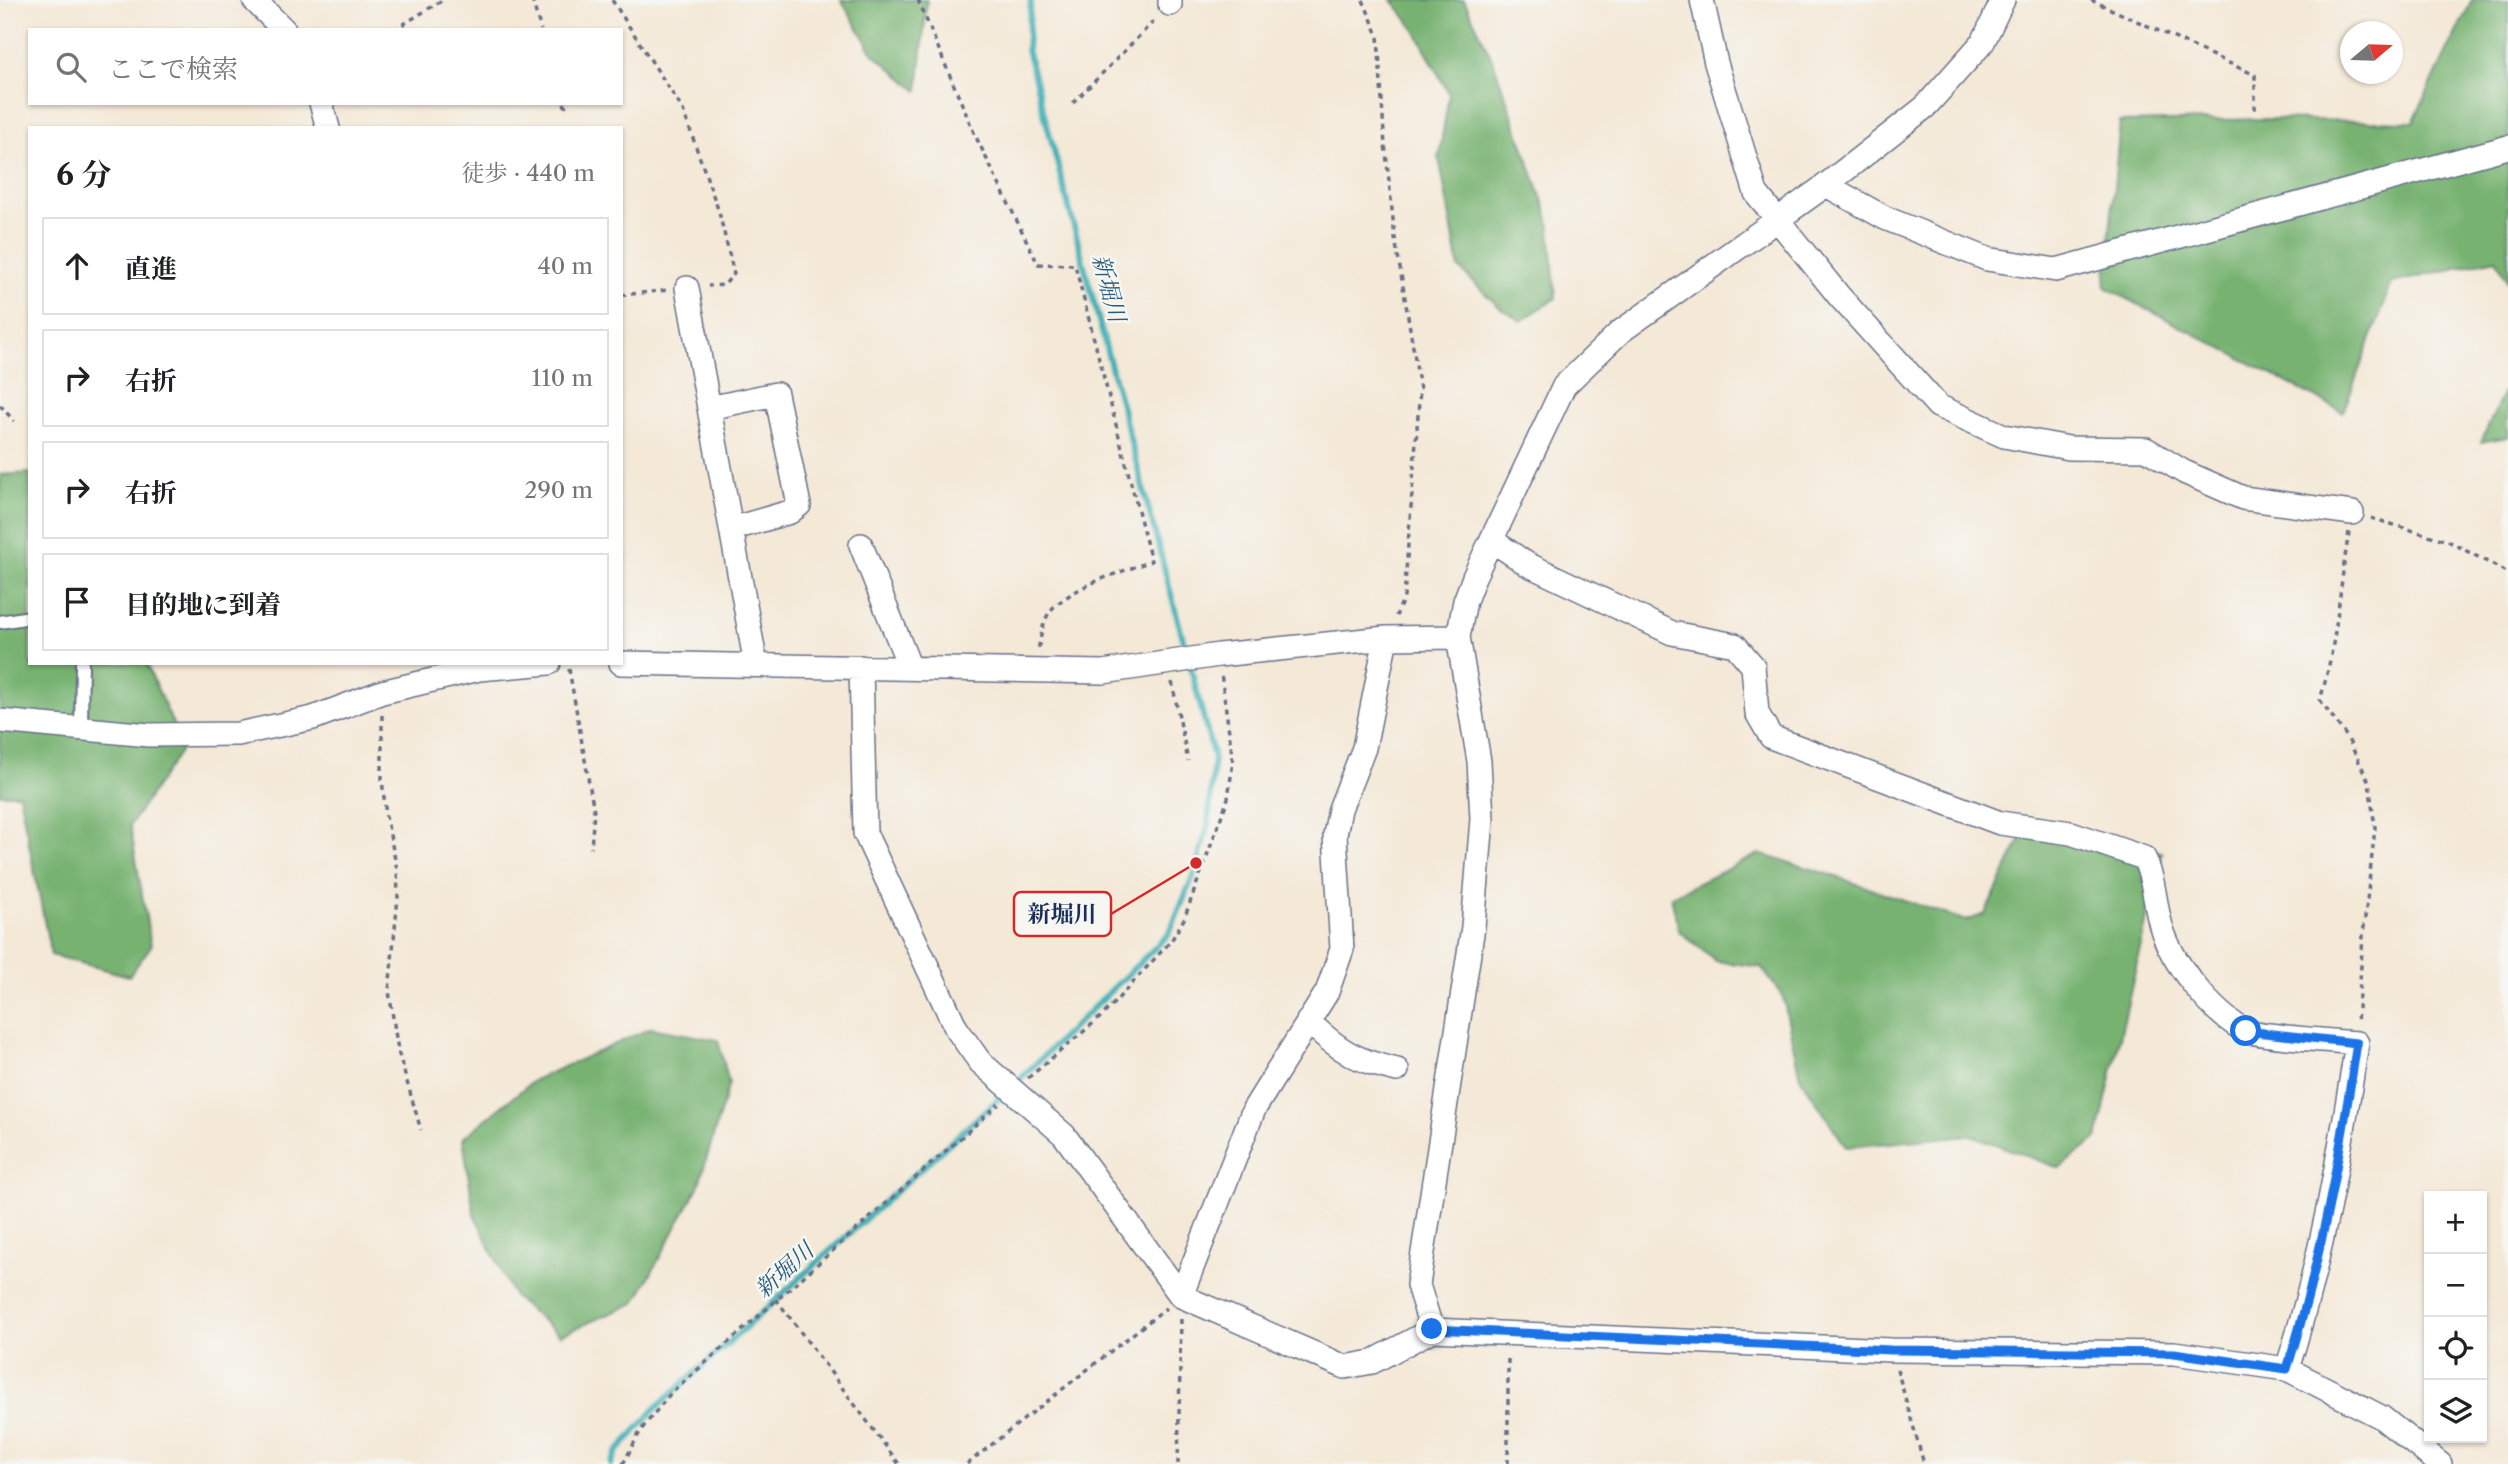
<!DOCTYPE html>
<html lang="ja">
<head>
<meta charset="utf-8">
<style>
	:root { --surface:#fff; --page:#f2f2f2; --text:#202124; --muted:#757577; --line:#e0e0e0 }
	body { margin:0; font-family:"Libre Caslon Text","Noto Serif JP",serif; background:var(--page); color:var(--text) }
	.controls { position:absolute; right:21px; bottom:21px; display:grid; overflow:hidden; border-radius:0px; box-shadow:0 2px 5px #0004 }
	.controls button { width:63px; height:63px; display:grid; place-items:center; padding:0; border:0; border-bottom:2px solid var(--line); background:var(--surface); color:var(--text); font:35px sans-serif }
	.compass { position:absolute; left:2340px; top:21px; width:63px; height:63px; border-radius:50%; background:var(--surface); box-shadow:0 2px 5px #0004; rotate:71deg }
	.stop { position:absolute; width:21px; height:21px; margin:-16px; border:5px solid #1a73e8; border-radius:50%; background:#fff }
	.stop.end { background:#1a73e8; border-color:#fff; box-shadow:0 2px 7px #0008 }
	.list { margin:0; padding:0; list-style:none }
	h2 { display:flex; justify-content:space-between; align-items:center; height:91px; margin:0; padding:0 28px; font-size:30px }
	h2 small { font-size:23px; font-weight:400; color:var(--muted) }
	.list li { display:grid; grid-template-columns:46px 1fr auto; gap:21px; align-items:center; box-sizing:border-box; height:98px; margin:0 14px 14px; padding:0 14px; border:2px solid var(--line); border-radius:0px }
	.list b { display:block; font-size:26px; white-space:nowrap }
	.list em { font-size:23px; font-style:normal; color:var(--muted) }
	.icon { flex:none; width:38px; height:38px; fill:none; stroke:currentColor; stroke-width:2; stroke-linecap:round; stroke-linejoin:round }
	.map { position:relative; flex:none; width:2508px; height:1464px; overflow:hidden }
	.search { position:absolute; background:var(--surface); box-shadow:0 2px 5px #0004; left:28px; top:28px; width:595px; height:77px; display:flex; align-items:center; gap:18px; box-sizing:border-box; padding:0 24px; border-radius:0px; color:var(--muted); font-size:26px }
	.panel { position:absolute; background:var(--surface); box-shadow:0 2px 5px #0004; left:28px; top:126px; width:595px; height:539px; border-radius:0px }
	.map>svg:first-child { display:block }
	.forest { fill:#77b271; stroke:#497068; stroke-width:2 }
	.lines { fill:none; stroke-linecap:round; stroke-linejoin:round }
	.stream { stroke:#3eafb6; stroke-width:6 }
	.lane-casing { stroke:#677088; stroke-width:16 }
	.street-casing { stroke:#677088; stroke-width:26 }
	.path { stroke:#677088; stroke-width:3.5; stroke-dasharray:5 5; stroke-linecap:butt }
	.lane { stroke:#fff; stroke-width:12 }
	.street { stroke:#fff; stroke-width:23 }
	.route { stroke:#1a73e8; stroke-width:9 }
	.labels { text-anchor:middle; stroke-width:5; stroke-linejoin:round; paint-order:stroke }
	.water-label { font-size:23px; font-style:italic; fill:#275c7d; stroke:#f6f6f2 }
	.leader { fill:none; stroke:#d62828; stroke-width:2.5 }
	.callout-dot { fill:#d62828; stroke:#f6f6f2; stroke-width:2.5 }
	.callout { fill:#f6f6f2; stroke:#d62828; stroke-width:2.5 }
	.callout-label { font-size:23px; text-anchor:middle; font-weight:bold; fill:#1b2f5e }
</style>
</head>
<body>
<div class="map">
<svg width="2508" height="1464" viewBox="0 0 2508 1464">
	<rect width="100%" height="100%" fill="#f6f6f2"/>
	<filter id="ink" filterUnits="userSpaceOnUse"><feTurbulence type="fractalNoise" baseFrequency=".0143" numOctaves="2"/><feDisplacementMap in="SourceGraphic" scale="14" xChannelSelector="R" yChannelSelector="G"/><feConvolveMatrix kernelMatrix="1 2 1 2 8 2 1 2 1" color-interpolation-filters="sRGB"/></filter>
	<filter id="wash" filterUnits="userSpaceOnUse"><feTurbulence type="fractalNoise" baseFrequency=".00686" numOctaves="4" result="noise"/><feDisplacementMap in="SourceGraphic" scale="28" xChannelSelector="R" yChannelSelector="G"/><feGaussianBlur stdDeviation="1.57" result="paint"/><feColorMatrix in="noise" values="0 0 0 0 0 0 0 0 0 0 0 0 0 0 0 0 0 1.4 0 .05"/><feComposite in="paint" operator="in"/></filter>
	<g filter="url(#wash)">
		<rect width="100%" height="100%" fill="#f4e8d6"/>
		<path class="forest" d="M841 0H927L918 91 873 53Z
			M1392 0H1464L1493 61 1549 219 1556 298 1521 321 1499 307 1459 268 1439 157 1449 94 1415 30Z
			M2472 0H2508V283L2496 259 2392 283 2343 412 2105 287 2120 122 2265 119 2413 122Z
			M2508 383V437L2481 442Z
			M30 473V663H146L183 747 130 825 151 946 129 976 51 955 19 794H0V475Z
			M2025 830 2162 852 2097 1139 2059 1168 1971 1135 1846 1147 1800 1077 1783 997 1761 967 1716 961 1679 931 1671 896 1759 854 1819 871 1966 921 1985 914Z
			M651 1028 718 1040 729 1083 698 1187 635 1303 560 1335 514 1297 474 1214 463 1138 534 1080Z"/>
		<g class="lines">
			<path class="stream" d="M1031 0 1027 49 1187 654
				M1014 1085 1169 934 1195 872 1208 825 1214 758 1190 665
				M611 1464 617 1452 655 1409 1006 1092"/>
		</g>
	</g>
	<g filter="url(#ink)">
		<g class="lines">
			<defs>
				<path id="lane" d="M0 622 30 617
					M81 729 82 663"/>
				<path id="street" d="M254 0 284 30
					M1170 0V4
					M1702 0 1716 63 1756 193 1839 296 1938 406 2004 436 2069 448 2146 449 2184 472 2243 498 2352 513
					M321 103 328 128
					M1826 185 1885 218 1987 259 2056 270 2508 147
					M687 288 756 665
					M709 408 776 394 799 505 790 512 731 529
					M1493 541 1527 564 1672 633 1735 645 1753 666 1757 713 1771 737 2000 823 2071 833 2144 858C2155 881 2154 902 2161 926 2171 962 2211 1012 2244 1030 2256 1036 2338 1041 2357 1043 2340 1154 2321 1262 2287 1369
					M861 545 910 668
					M621 663 1103 672 1219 655 1386 638 1458 637
					M861 667 865 833 956 1028 980 1062 1064 1135 1181 1296 1345 1367 1372 1362 1432 1330 1891 1350 2174 1353 2287 1369 2381 1417 2440 1464
					M0 721 149 735 238 734 313 718 382 692 479 669 549 663
					M1308 1021C1338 1050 1356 1061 1397 1070
					M1181 1296 1254 1109 1327 992 1342 949 1335 835 1340 809 1364 748 1386 638
					M1432 1330 1418 1285 1473 927 1482 819 1479 761 1458 637 1465 601 1474 577 1564 386 1620 332 1826 185 1925 107 1983 42 2003 0"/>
			</defs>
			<use href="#lane" class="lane-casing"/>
			<use href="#street" class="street-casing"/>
			<path class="path" d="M532 0 541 30
				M612 0 683 110 719 212 734 274 724 285 708 286
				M918 0 975 135 1038 264 1075 265 1151 561C1119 573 1081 583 1055 606 1043 616 1041 636 1038 651
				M1363 0 1378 35 1384 134 1395 238 1420 389 1404 597 1396 616
				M2091 0 2255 75V113
				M394 30 443 0
				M564 103 567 111
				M1073 103 1157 18
				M621 295 669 290
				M0 405 14 421
				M2371 518 2448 541 2508 573
				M2349 532C2339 589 2337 645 2320 700L2347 737 2369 782 2375 828 2363 936 2357 1024
				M569 669 594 811 591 848
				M1172 682 1188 761
				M382 715V779L386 816 397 869 398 897 389 991 398 1051 421 1130
				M1028 1078 1102 1016 1171 941 1184 919 1228 798 1233 762 1221 673
				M776 1299 899 1464
				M1897 1369 1924 1464
				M623 1464 641 1430 670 1394 999 1104
				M967 1464 1166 1308
				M1178 1464 1181 1319
				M1508 1464V1354"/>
			<use href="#lane" class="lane"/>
			<use href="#street" class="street"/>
		</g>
	</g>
	<g class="lines" filter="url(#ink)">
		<path class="route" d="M1432 1329 1891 1350 2174 1353 2287 1369C2321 1262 2340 1154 2357 1043L2246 1031"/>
	</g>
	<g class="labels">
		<g class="water-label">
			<text transform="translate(1109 288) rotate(75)" y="8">新堀川</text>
			<text transform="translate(784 1270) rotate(-42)" y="8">新堀川</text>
		</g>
	</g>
	<path class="leader" d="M1196 863L1111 914"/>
	<circle class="callout-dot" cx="1196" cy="863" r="7"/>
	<rect class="callout" x="1014" y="892" width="97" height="44" rx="7"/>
	<g class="callout-label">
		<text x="1062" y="922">新堀川</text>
	</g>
</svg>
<div class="controls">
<button>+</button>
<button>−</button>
<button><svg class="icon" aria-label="locate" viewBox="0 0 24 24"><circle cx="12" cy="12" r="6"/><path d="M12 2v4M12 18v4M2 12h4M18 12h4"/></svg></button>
<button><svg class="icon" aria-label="layers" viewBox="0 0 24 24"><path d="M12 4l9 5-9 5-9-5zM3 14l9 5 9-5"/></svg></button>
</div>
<svg class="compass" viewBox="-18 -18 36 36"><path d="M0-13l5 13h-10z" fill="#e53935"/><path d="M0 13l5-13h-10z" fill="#757577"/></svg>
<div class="stop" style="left:2246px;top:1031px"></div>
<div class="stop end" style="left:1432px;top:1329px"></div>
<div class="search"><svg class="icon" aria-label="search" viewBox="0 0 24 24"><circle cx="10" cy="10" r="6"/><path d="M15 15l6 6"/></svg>ここで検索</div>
<section class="panel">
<h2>6 分<small>徒歩 · 440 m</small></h2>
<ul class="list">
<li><svg class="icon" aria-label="ahead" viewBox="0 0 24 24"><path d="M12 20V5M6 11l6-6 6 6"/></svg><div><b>直進</b></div><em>40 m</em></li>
<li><svg class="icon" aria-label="right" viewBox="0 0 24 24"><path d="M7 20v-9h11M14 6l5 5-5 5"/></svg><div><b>右折</b></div><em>110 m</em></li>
<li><svg class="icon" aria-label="right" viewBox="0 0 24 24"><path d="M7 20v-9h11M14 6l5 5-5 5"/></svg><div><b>右折</b></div><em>290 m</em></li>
<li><svg class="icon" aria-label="arrive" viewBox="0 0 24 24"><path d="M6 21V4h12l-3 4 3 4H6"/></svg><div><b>目的地に到着</b></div></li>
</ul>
</section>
</div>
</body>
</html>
